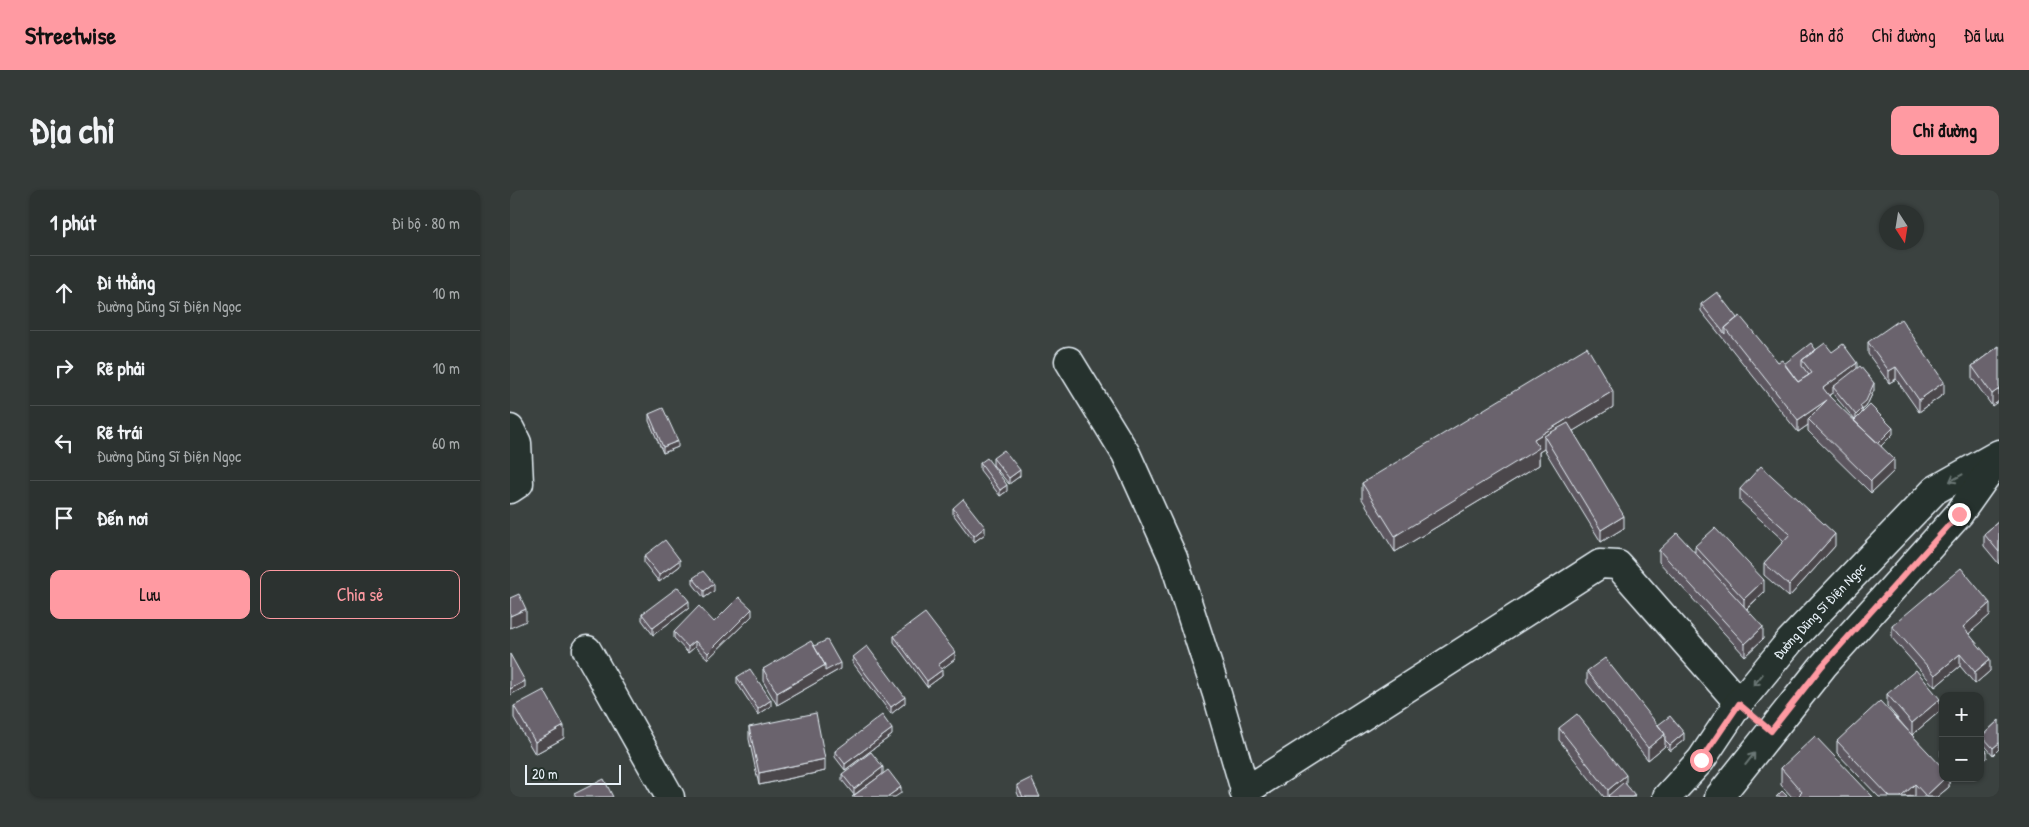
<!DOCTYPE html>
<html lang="vi">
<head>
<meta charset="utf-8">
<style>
	:root { --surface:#2c3230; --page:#343a38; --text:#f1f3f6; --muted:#a6aaab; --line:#484d4c; --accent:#ff9aa2 }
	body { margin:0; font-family:"Patrick Hand",sans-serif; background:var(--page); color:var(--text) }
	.controls { position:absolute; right:15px; bottom:15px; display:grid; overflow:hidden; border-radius:10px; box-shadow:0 1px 4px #0004 }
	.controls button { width:45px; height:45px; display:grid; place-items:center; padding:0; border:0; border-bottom:1px solid var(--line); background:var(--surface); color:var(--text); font:25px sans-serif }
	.compass { position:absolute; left:1369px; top:15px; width:45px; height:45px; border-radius:50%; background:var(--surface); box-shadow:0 1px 4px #0004; rotate:168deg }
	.scale { position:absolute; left:15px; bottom:12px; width:96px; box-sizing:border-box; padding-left:5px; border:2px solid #e8f1f8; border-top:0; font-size:14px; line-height:18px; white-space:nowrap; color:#e8f1f8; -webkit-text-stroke:4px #26332d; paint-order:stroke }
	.stop { position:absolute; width:15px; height:15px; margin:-11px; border:4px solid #ff9aa2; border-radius:50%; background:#fff }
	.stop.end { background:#ff9aa2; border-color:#fff; box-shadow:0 1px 5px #0008 }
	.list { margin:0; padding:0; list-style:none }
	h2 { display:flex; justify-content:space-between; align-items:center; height:65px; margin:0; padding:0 20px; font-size:21px }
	h2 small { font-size:16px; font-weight:400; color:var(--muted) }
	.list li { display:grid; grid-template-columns:32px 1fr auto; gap:15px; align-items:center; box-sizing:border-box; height:75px; padding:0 20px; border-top:1px solid var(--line) }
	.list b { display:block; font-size:19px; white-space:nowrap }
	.list p { margin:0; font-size:16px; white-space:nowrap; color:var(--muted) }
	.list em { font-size:16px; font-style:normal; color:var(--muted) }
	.actions { display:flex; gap:10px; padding:15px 20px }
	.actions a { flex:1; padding:11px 0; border:1px solid var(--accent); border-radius:10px; text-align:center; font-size:18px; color:var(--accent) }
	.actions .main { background:var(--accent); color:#111 }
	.icon { flex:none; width:28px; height:28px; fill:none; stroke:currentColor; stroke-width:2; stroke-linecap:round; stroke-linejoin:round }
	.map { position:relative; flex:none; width:1489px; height:607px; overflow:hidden; border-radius:10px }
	header { display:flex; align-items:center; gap:30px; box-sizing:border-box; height:70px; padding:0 25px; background:var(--accent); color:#111 }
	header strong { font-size:24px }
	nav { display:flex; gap:28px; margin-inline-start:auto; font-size:18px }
	.intro { display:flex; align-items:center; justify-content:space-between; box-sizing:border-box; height:120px; padding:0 30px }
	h1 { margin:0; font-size:35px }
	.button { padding:12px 22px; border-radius:10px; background:var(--accent); color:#111; font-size:18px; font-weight:700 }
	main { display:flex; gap:30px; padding:0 30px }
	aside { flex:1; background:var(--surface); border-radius:10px; box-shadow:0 1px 4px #0004 }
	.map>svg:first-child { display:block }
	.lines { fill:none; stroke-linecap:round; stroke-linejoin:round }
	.minor-casing { stroke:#e8f1f8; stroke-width:31 }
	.secondary-casing { stroke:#e8f1f8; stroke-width:31 }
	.minor { stroke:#26332d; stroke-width:28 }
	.secondary { stroke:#26332d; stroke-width:28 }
	.wall { fill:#5c565e; stroke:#e8f1f8; fill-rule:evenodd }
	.shaded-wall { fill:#4b464c; stroke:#e8f1f8 }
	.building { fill:#6b646d; stroke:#e8f1f8 }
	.oneway { stroke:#6a7674 }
	.route { stroke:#ff9aa2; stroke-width:6 }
	.labels { text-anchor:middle; stroke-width:5; stroke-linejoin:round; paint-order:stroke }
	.street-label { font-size:14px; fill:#e8f1f8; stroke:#26332d }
</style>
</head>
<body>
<header>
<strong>Streetwise</strong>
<nav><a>Bản đồ</a><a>Chỉ đường</a><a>Đã lưu</a></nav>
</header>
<div class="intro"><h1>Địa chỉ</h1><a class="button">Chỉ đường</a></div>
<main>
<aside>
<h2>1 phút<small>Đi bộ · 80 m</small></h2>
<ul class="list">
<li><svg class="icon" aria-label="ahead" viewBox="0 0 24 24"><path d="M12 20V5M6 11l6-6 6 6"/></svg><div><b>Đi thẳng</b><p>Đường Dũng Sĩ Điện Ngọc</p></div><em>10 m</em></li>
<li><svg class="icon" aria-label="right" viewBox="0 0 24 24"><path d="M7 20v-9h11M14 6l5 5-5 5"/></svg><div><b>Rẽ phải</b></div><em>10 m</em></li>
<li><svg class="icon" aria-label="left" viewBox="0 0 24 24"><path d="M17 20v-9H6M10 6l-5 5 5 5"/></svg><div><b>Rẽ trái</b><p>Đường Dũng Sĩ Điện Ngọc</p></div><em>60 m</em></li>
<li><svg class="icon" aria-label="arrive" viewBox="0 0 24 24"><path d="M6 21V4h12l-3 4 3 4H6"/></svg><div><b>Đến nơi</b></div></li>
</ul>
<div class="actions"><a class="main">Lưu</a><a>Chia sẻ</a></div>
</aside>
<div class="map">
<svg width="1489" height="607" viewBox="0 0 1489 607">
	<rect width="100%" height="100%" fill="#3b4240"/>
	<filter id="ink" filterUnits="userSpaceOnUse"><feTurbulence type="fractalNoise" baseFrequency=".02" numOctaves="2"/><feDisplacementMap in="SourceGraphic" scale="10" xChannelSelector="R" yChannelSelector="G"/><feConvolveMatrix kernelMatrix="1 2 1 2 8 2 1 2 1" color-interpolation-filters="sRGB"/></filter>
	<g filter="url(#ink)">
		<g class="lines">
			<defs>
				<path id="minor" d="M559 171 616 264 663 368 707 504 737 607
					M0 239 7 253 9 293 0 299
					M77 460 160 607
					M734 602 1090 374 1108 375 1229 513"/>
				<g id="secondary">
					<path id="s1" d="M1157 607 1191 570 1229 513 1280 451 1425 300 1489 264"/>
					<path d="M1209 607 1313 476 1449 324 1488 269"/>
				</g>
			</defs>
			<use href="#minor" class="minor-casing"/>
			<use href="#secondary" class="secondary-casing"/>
			<use href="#minor" class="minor"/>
			<use href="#secondary" class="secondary"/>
		</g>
		<path class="wall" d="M1191 114 1227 128 1268 172 1274 174 1306 160 1322 162 1347 179 1364 200 1356 217 1352 220V223L1383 244 1371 256 1384 281 1361 303 1298 241V235L1288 242 1191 121ZM1323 202V204L1345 230 1344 231 1319 206Z
			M1358 152 1434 204 1409 222 1386 189 1379 193 1358 164Z
			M1489 156 1482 216 1462 188V176Z
			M1103 217 1063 241 1114 338 1091 352 1034 259 1029 262V275L885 362 852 309V293Z
			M139 224 168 257 153 263 139 231Z
			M483 268 510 286 499 294 483 275Z
			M470 273 497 301 490 306 470 280Z
			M1230 299 1325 356 1279 407 1254 385V373L1274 351 1230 311Z
			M443 318 475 344 464 352 443 324Z
			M1489 331V374L1474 356V344Z
			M1185 356 1254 402 1237 419 1253 449 1235 466 1149 372V360L1185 362Z
			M134 366 170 376 149 392 134 373Z
			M183 388 204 401 194 408 183 394Z
			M179 418 143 445 132 430V424Z
			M1480 425 1459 443 1480 481 1465 494 1450 476 1425 497 1382 448V436Z
			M242 426 198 469 185 457 178 463 164 448V442L204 432Z
			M384 446 445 469 431 479 432 486 417 497 384 452Z
			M304 456 330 479 267 515 253 491V479Z
			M343 467 395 513 381 524 343 473Z
			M1077 481 1148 535 1174 550 1160 561 1155 556 1138 570 1077 493Z
			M227 487 261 516 248 525 227 493Z
			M1377 504 1430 521 1402 545 1439 588V597L1427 607H1369L1327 563V551L1400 543 1377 516Z
			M4 516 54 548 25 564 4 528Z
			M1489 530 1483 565 1472 552V546Z
			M239 537 315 581 249 595 239 549Z
			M1049 538 1125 607H1094L1049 550Z
			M382 545 335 580 325 567V561Z
			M1433 558V569L1431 566V560Z
			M1271 578 1363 607H1282L1271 595Z
			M332 584H373L344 605 332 590Z
			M507 595 530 607H509L507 602Z"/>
		<path class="shaded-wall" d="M1347 173V185L1323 197V202L1313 210V198Z
			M1386 177V189L1379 193V181Z
			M1434 192V204L1409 222V210Z
			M1364 193V200L1356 217 1352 220V226L1346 231V225L1350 216Z
			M1489 199V211L1482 216V204Z
			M1103 201V217L1040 255 1034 246V259L1029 262V275L885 362V346L1024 249Z
			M1317 210 1298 229V235L1288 242V230Z
			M1383 238V244L1367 260V253Z
			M168 251V257L153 263V257Z
			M1384 269V281L1361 303V291Z
			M510 280V286L499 294V288Z
			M497 295V301L490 306V300Z
			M1114 326V338L1091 352V340Z
			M475 337V344L464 352V346Z
			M1325 344V356L1279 407V395Z
			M170 370V376L149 392V385Z
			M1254 390V402L1234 421V409Z
			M204 394V401L194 408V401Z
			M179 411V418L143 445V438Z
			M1480 413V425L1453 449V437Z
			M16 419V431L0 438V426Z
			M242 419V426L198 469V463Z
			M1253 437V449L1235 466V454Z
			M185 451V457L178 463V457Z
			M445 462V469L428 482V475Z
			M1450 464V476L1425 497V485Z
			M1480 469V481L1465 494V482Z
			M330 473V479L267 515V503L315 475Z
			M432 480V486L417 497V491Z
			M15 491V497L0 505V499Z
			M395 507V513L381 524V517Z
			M1430 509V521L1402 545V533Z
			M261 510V516L248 525V519Z
			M54 536V548L25 564V552Z
			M382 539V545L335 580V574Z
			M1174 543V550L1160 561V555Z
			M1155 544V556L1138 570V558Z
			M1489 553V559L1483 565V558Z
			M1477 561V568L1470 574V567Z
			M315 569V581L249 595V583Z
			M373 577V584L344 605V599Z
			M1116 585V597L1098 606V600Z
			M1435 588H1439V597L1427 607H1416V606Z
			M1405 594V606L1391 607Z
			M391 597V603L385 607H377Z"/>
		<path class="building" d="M1207 102 1227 128 1215 138V144L1191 114Z
			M1230 126 1268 172 1272 170 1288 192 1302 183 1292 170 1315 153 1322 162 1333 154 1347 173 1313 198 1320 207 1384 269 1361 291 1298 229 1317 210 1288 230 1215 138Z
			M1391 129 1434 192 1409 210 1386 177 1379 181 1358 152Z
			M1301 153 1306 160 1292 170V176L1299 185 1288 192 1274 174Z
			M1489 156V199L1482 204 1462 176Z
			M1077 157 1103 201 1024 249 1029 258 885 346 852 293Z
			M1350 176 1364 193 1356 211 1350 216 1352 219 1346 225 1323 197Z
			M1360 215 1383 238 1368 253 1344 231Z
			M153 218 168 251 153 257 139 224Z
			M1058 233 1114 326 1091 340 1034 246Z
			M494 260 510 280 499 288 483 268Z
			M477 268 497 295 490 300 470 273Z
			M1251 276 1325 344 1279 395 1254 373 1280 344 1230 299Z
			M453 309 475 337 464 346 443 318Z
			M1489 331V362L1474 344Z
			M1205 338 1254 390 1234 409 1185 356Z
			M1167 343 1253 437 1235 454 1149 360Z
			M155 350 170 370 149 385 134 366Z
			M1451 378 1480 413 1453 437 1480 469 1465 482 1450 464 1425 485 1382 436Z
			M193 381 204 394 194 401 183 388Z
			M168 397 179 411 143 438 132 424Z
			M9 404 16 419 0 426V408Z
			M229 407 242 419 198 463 185 451 178 457 164 442 189 416 204 432Z
			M415 423 445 462 428 475 432 480 417 491 384 446Z
			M317 450 330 473 315 481V475L304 456Z
			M301 451 315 475 267 503 253 479Z
			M357 456 395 507 381 517 343 467Z
			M0 464 15 491 0 499Z
			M1095 468 1155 544 1138 558 1077 481Z
			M240 479 261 510 248 519 227 487Z
			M1406 480 1430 509 1402 533 1377 504Z
			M34 500 54 536 25 552 4 516Z
			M1370 511 1433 578V588H1435L1416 606 1405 594 1391 607H1380L1327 551Z
			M306 523 315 569 249 583 239 537Z
			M1067 524 1116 585 1098 600 1049 538Z
			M372 525 382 539 335 574 325 561Z
			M1160 526 1174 543 1160 555 1155 550V544L1148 535Z
			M1489 530V553L1483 558 1472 546Z
			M1305 546 1363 607H1291L1289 605 1292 602 1271 578Z
			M1470 555 1477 561 1470 567Z
			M361 562 373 577 344 599 332 584Z
			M378 580 391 597 377 607H342Z
			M521 588 530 607H513L507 595Z
			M94 589 103 607H66L64 604Z
			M1114 592 1125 605 1122 607H1099L1098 606Z
			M1272 601 1278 607H1266Z"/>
		<defs><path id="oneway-shaft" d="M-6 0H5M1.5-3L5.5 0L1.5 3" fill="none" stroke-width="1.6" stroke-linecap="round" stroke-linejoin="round" transform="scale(1.25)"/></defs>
		<g class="oneway">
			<use href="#oneway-shaft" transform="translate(1446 288) rotate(151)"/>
			<use href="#oneway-shaft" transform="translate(1248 490) rotate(129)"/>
			<use href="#oneway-shaft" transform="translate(1240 569) rotate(-52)"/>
		</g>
	</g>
	<g class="lines" filter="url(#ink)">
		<path class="route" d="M1191 570 1229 514 1261 541 1312 476 1449 324"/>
	</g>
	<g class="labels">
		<g class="street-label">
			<text dy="5" stroke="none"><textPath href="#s1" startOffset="241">Đường Dũng Sĩ Điện Ngọc</textPath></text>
		</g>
	</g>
</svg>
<div class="controls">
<button>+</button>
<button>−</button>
</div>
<svg class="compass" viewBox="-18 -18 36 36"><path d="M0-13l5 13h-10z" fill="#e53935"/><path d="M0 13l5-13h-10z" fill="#a6aaab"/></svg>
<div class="scale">20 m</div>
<div class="stop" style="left:1191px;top:570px"></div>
<div class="stop end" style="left:1449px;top:324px"></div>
</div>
</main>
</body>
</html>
